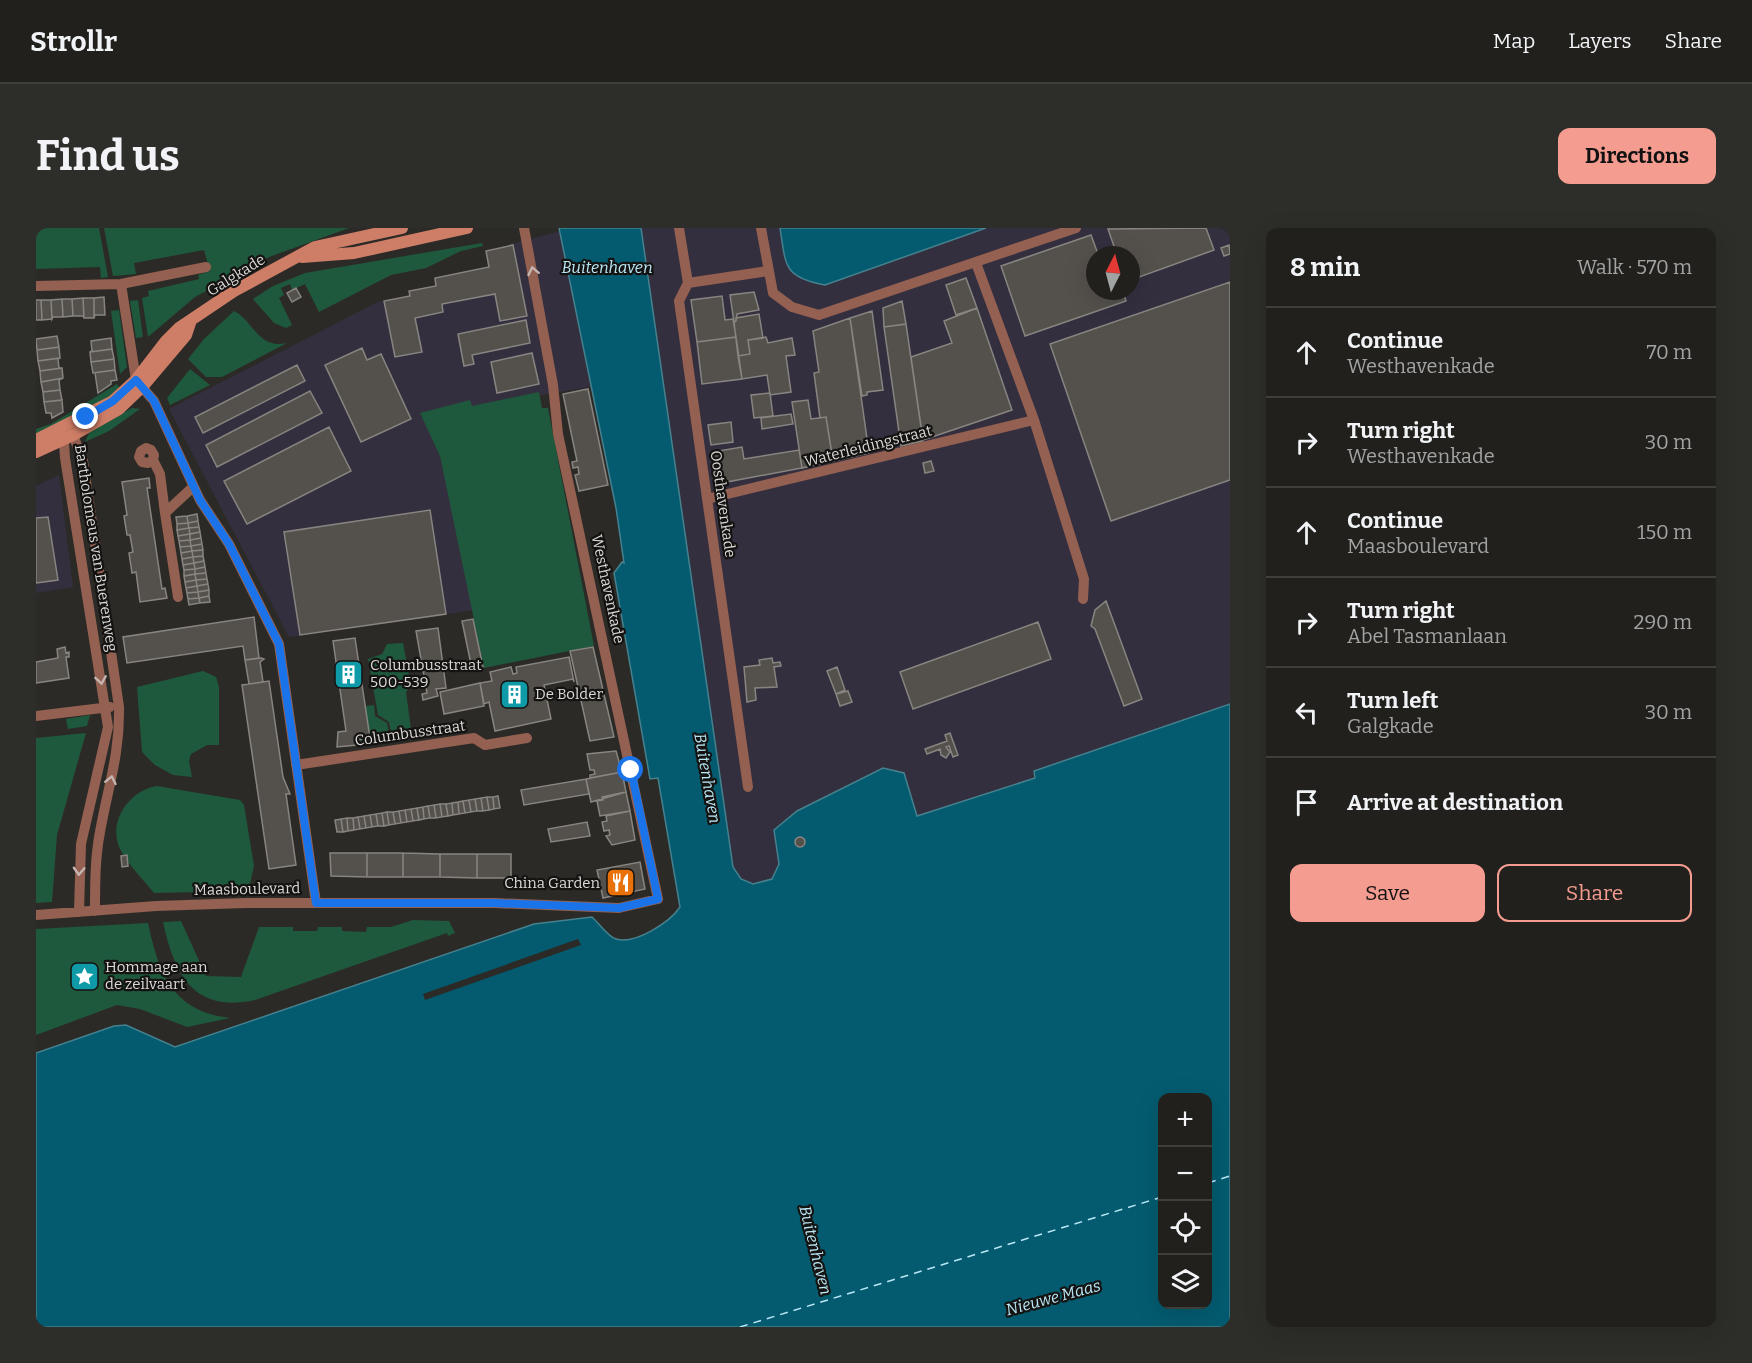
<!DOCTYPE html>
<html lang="en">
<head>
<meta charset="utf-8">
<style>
	:root { --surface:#21201c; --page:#2d2d29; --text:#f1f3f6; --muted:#a2a3a3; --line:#3e3e3b; --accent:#f59c90 }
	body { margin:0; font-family:Bitter,serif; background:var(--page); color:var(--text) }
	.controls { position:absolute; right:18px; bottom:18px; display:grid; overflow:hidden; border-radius:12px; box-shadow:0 6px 24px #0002 }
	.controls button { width:54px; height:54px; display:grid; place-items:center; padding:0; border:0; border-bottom:2px solid var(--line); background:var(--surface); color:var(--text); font:30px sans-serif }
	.compass { position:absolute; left:1050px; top:18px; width:54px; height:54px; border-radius:50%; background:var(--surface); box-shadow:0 6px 24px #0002; rotate:6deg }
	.stop { position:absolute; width:18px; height:18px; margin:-14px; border:4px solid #1a73e8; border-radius:50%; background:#fff }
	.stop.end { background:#1a73e8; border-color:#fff; box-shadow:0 2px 6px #0008 }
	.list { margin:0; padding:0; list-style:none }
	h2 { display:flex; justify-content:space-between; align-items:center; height:78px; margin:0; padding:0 24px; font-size:26px }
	h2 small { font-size:20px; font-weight:400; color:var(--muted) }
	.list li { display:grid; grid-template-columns:39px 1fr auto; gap:18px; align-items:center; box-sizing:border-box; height:90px; padding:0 24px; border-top:2px solid var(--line) }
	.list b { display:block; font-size:22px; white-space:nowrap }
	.list p { margin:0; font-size:20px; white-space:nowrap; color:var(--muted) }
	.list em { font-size:20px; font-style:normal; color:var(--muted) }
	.actions { display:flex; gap:12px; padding:18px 24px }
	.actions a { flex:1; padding:14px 0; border:2px solid var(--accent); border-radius:12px; text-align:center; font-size:21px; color:var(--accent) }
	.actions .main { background:var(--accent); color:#111 }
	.icon { flex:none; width:33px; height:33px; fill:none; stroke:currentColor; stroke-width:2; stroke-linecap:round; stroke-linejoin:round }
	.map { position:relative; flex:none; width:1194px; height:1099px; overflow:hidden; border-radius:12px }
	header { display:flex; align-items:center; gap:36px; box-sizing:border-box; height:84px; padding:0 30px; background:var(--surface); border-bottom:2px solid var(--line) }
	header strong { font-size:28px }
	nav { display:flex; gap:33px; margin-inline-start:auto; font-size:21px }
	.intro { display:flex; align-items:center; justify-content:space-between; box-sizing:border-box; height:144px; padding:0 36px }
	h1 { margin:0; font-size:42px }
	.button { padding:15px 27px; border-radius:12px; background:var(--accent); color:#111; font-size:21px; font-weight:700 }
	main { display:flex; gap:36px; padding:0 36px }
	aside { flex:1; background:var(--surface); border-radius:12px; box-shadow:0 6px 24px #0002 }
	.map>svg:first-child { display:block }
	.industrial { fill:#342f3f; fill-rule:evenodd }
	.green { fill:#1e593d }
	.water { fill:#045b6f; stroke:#45818e; stroke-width:1.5; fill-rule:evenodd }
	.pier { fill:#2c2a26 }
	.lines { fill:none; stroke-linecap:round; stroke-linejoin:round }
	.ferry { stroke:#bae7f6; stroke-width:1.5; stroke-dasharray:8 6; stroke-linecap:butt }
	.building { fill:#54514d; stroke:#888581; stroke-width:1.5 }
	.street { stroke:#936051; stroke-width:10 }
	.secondary { stroke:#ce7d66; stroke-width:12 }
	.oneway { stroke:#c6b5b0 }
	.route { stroke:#1a73e8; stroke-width:8 }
	.labels { text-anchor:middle; stroke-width:4.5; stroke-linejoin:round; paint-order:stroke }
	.street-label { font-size:15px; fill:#dcdad8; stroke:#141311 }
	.poi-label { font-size:15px; fill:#dcdad8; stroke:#141311; text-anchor:start }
	.water-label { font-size:16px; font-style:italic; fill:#bae7f6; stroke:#141311 }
</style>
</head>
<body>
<header>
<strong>Strollr</strong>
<nav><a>Map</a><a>Layers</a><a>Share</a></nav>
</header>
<div class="intro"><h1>Find us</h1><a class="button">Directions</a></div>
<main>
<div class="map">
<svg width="1194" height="1099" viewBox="0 0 1194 1099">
	<rect width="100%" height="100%" fill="#2c2a26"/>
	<path class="industrial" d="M536 0H1194V505L688 686 599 151 397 186 439 382 253 409 133 181 342 74 373 68V63L400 58 399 50 453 39 450 23ZM1059 27H1095V63H1059Z
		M23 247 37 359 0 365V258Z"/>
	<path class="green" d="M0 0H63L72 49 65 50 64 39 0 41Z
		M68 0H313L233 29 159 69 112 109 106 70 113 68 112 63 163 51 162 47 174 43 168 22 98 35 100 46 77 48Z
		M446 15 447 18 425 23 390 40 355 47 283 84 269 56 256 62 254 56 245 60 248 67 243 70 256 97 250 100 238 95 217 71 237 58 269 45Z
		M102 72 107 109 100 110 94 73Z
		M83 82 91 139 84 146 75 83Z
		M198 83C218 93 222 122 251 115L186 149H170L152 131 168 111Z
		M154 141 174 157 134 177 131 170Z
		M81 156 85 162 69 174 0 209V201L15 196Z
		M503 164 506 180H512L558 418 448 440 404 228 384 185 434 172 436 178Z
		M96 180 104 181 73 203 49 214 54 203Z
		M367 415 375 458 370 464 376 508 356 511 353 494 342 487 332 431 346 426 351 416Z
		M167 443 180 449 183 459V517H171L155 526 153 533 156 549 137 547 119 537 106 524 101 459Z
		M338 477 339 488 351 495 354 512 324 516 329 478Z
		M54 487 51 498 32 501 30 491Z
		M50 505 21 607 16 674 0 675V510Z
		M121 558 204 572 208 577 218 638 214 656 206 663 118 665C107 651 92 637 84 621 71 593 94 562 121 558Z
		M377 692 413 693 419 705 412 708 411 705 219 772C157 786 138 745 127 694L145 693 170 748 205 749 223 699H257V703H281L282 699H306V703L330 704 331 699H355Z
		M112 695C123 745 136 783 194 790L151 799 104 781 81 777 0 807V701Z"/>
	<path class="water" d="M523 0H605L697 639 705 651 717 656 736 651 743 636 738 602 761 583 847 540 868 545 881 588 999 550 998 543 1194 476V1099H0V825L78 798 90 797 139 819 498 696 556 689C563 695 572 709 580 711 599 717 634 694 644 679L622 550 614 551 578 345 586 334 588 335 580 280ZM1126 870H1172V1076H1126Z
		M744 0H950L789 57C747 49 750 38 744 0Z"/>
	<path class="pier" d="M542 711 545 717 389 772 387 766Z"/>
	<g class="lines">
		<path class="ferry" d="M1172 955 1194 948
			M704 1099 1126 969"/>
	</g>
	<path class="building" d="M1170 0 1178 22 1095 52V27H1081L1072 1Z
		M1055 7 1062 26 1072 22 1074 27H1059V63H1087L1090 73 989 108 965 38Z
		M477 17 491 88 464 93 459 66 406 76 407 84 379 90 386 124 359 129 348 73 374 68 373 63 400 58 399 50 453 39 450 23Z
		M1193 17 1194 26 1188 28 1185 20Z
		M930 50 941 80 920 87 910 57Z
		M1194 54V252L1075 293 1014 116Z
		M260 60 265 69 256 74 251 65Z
		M718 64 723 82 701 86 700 93 698 94 694 67Z
		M686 68 689 92 697 91 700 109 661 114 655 72Z
		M68 69 69 87H59L58 90V70Z
		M47 70 48 90 47 88H37L36 71Z
		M47 70H58V90H48Z
		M26 71H36L37 88 27 89Z
		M26 71 27 89H17L16 91 15 72Z
		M0 72H5L6 92H0Z
		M5 72H15L16 91 6 92Z
		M866 73 870 96 848 99 847 80Z
		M941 80 976 182 887 212 875 129 916 115 908 93Z
		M836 83 847 162 831 164V167L826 168 814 90Z
		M723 86 727 110 712 112 714 126 702 128 698 94 700 93V90Z
		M814 90 833 225 797 233 790 189 784 190 778 145 783 144 777 103Z
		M490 92 494 115 436 127 438 136 428 138 422 106Z
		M870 96 887 213 865 218 848 99Z
		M21 108 23 119 1 122 0 111Z
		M700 109 706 151 666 156 661 114Z
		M730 109 732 115 756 110 759 127 750 128 755 164 734 167 731 147 706 151 702 128 714 126 712 112Z
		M75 110 76 121 54 124 56 123 55 113Z
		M23 119 24 130 2 133 1 122Z
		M326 120 331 132 345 126 375 191 325 214 289 137Z
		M76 121 78 131 55 134 54 124Z
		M496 125 503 156 461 165 455 134Z
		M24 130 22 131 23 140H26L4 143 2 133Z
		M78 131 79 142 57 145 55 134Z
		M261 137 269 153 167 205 159 189Z
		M26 140 27 150 5 154 4 143Z
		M79 142 81 152 75 153V156L62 165 59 145H57Z
		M27 150 23 152 24 162 7 164 5 154Z
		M552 161 572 257 543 263 539 247 543 246 542 239 537 240 536 234 541 233 527 166Z
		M24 162 26 172 8 174 7 164Z
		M274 163 286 185 181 239 170 217Z
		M734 165 737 188 718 190 715 167Z
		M26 172 27 184 16 190 15 185H10L8 174Z
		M772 172 775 191 790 189 797 233 766 240 756 174Z
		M755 186 757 196 726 201 725 190Z
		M695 194 697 214 675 217 672 197Z
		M293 199 315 243 211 296 188 253Z
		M706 219 708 231 763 222 766 240 680 256 676 224Z
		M895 233 898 243 889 245 887 235Z
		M113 250 114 260H111L126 361 129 360 131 370 104 374 100 344 96 345 93 325 97 324 94 307H91L88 288 91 287 86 254Z
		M394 282 410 386 264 407 248 304Z
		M161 286 162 293 152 295 151 288Z
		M151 288 152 295 141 296 140 289Z
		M12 289 22 352 0 355V290Z
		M162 293 163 299 153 300 152 295Z
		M152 295 153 300 141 302V296Z
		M163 299 164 304 154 306 153 300Z
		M153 300 154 306 142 308 141 302Z
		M164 304 165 310 154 312V306Z
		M154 306V312L143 313 142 308Z
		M165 310 166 316 155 318 154 312Z
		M154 312 155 318 144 319 143 313Z
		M166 316 167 322 156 323 155 318Z
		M155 318 156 323 145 325 144 319Z
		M167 322V328L157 329 156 323Z
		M156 323 157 329 146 331 145 325Z
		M167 328 168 333 158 335 157 329Z
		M157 329 158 335 147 337 146 331Z
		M168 333 169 339 159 341 158 335Z
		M158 335 159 341 148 342 147 337Z
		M169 339 170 345 159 346V341Z
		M159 341V346L148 348V342Z
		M170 345 171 351 160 352 159 346Z
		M159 346 160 352 149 354 148 348Z
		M171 351 172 356 161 358 160 352Z
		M160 352 161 358 150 360 149 354Z
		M172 356 173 362 162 364 161 358Z
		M161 358 162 364 151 365 150 360Z
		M173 362V368L163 370 162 364Z
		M162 364 163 370 152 371 151 365Z
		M173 368 174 374 164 375 163 370Z
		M163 370 164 375 153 377 152 371Z
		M1070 373 1106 471 1088 478 1059 401 1055 398 1059 382Z
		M218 389 223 430 209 432 207 418 91 435 87 409Z
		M437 391 447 439 436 441 426 393Z
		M1002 394 1015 431 877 481 864 444Z
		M402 400 410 460 400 461 402 468 387 472 386 466 391 465 380 403Z
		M319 410 334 510 321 512V517L301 519 302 504 310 503 297 413Z
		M29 419 30 425 33 424V429H30L33 450 0 455V434L22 430 21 421Z
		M557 419 578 509 554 513 534 423Z
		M533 429 538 454 537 451 508 457 515 491 459 503 453 474 448 476 444 455 456 453 454 444 475 439 477 446 481 445 480 439Z
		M225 430 228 431 224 434 227 454 213 456 209 432Z
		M736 430 737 435 744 434 745 438 738 439 741 459 719 460 720 472 711 474 708 439 724 437 723 432Z
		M801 439 809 462 800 466 791 443Z
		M233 453 247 549 254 566H250L260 637 233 641 206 457Z
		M444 455 448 478 408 486 404 464Z
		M812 463 816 474 804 478 800 466Z
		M914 505 922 527 917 529 913 518 910 519 914 524 910 530 905 527 904 521 891 526 889 521 911 513 909 507Z
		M580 523 586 544 554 550V547L559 546 558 542H554L551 526Z
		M586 544 590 564 555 574 550 551Z
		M550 551 553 566 488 577 485 562Z
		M590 564 594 583 564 588 561 573 567 572 566 569Z
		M462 568 464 580 458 581 457 569Z
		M451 569H457L458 581 453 582Z
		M451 569 453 582 447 583 445 570Z
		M445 570 447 583H441L439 571Z
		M439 571 441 583 435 584 433 572Z
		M433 572 435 584 429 585 427 573Z
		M427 573 429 585 423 586 422 574Z
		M422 574 423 586 417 587 416 575Z
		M416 575 417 587 412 588 410 576Z
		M404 576 406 589 400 590 398 577Z
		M404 576H410L412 588 406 589Z
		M398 577 400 590H394L392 578Z
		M392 578 394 590 388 591 387 579Z
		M387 579 388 591 383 592 381 580Z
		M381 580 383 592 377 593 375 581Z
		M375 581 377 593 371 594 369 582Z
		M369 582 371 594 365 595 363 583Z
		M363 583 365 595 359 596 357 584Z
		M594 583 599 612 576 617 570 608 574 607 573 602 568 603 566 594 571 593 570 588Z
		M351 584H357L359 596 353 597Z
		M351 584 353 597 348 598 346 585Z
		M346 585 348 598H342L340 586Z
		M340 586 342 598 336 599 334 587Z
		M334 587 336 599 330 600 328 588Z
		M328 588 330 600 324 601 322 589Z
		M322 589 324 601 318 602 317 590Z
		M311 590 312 603 307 604 305 591Z
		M311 590H317L318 602 312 603Z
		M305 591 307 604H301L299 592Z
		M551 594 554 608 515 614 512 601Z
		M759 614a5 5 0 1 1 10 0a5 5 0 1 1-10 0Z
		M294 625H331V649L295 648Z
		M331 625H367V649H331Z
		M367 625 404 626V649H367Z
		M404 626H441V650L404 649Z
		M441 626H475V650H441Z
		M91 627 92 638 86 639 85 628Z
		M604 634 609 661 567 670 561 642Z"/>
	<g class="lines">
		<path class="street" d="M643 0 652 55 643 73 712 559
			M725 0 737 65 756 79 783 87 1040 0
			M940 35 998 192 1048 351 1047 371
			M652 55 732 43
			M85 56 100 152 118 173 164 272 193 316 243 416 280 675
			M0 58 85 56 170 39
			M117 232 112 235 106 234 103 229 105 223 110 220 115 222 118 227 117 232 124 246 129 285
			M671 271 998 192
			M142 369 129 285 157 259
			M0 488 74 479
			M260 537 438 510 449 517 491 510
			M43 684 45 616 72 499 29 230 27 200 37 207 47 233 83 479C84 526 72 559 64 604 59 630 59 656 59 683
			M0 687 120 678 210 675H458L583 680 622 671 522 206 517 157 488 0"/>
		<path class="secondary" d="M266 29 318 25 431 0
			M0 212 77 173 100 152 130 113 143 100 198 63 279 19 366 0
			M0 224 37 207 83 181 106 159 150 107 154 95"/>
	</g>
	<defs><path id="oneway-chevron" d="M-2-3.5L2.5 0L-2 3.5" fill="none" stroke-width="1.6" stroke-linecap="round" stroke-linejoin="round" transform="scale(1.5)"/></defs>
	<g class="oneway">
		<use href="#oneway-chevron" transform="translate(497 43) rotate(-102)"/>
		<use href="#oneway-chevron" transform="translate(65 452) rotate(81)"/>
		<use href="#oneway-chevron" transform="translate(75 552) rotate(-78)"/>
		<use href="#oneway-chevron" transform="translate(43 643) rotate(92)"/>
	</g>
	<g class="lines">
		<path class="route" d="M50 189 77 173 100 152 118 173 164 272 193 316 243 416 280 675H458L583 680 622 671 595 542"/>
	</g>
	<defs>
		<symbol id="building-square" viewBox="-11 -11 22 22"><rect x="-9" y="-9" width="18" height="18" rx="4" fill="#0f9aa8" stroke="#141311"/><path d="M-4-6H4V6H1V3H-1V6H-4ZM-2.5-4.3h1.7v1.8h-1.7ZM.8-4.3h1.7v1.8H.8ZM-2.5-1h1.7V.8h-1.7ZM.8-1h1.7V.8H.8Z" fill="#fff"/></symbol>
		<symbol id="restaurant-square" viewBox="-11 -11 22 22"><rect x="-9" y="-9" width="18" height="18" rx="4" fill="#e8710a" stroke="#141311"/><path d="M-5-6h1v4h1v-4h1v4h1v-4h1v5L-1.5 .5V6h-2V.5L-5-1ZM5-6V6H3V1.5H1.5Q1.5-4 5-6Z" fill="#fff"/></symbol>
		<symbol id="sight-square" viewBox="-11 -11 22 22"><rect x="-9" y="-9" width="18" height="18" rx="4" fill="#0f9aa8" stroke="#141311"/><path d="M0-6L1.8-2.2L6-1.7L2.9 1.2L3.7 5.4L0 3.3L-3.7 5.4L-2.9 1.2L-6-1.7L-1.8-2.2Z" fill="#fff"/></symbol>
	</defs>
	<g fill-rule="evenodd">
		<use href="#building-square" x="296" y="430" width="33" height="33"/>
		<use href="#building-square" x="462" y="450" width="33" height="33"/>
		<use href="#restaurant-square" x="568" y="638" width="33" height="33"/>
		<use href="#sight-square" x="32" y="732" width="33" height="33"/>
	</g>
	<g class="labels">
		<g class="street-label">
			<text transform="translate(200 47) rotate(-32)" y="5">Galgkade</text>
			<text transform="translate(832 218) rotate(-14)" y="5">Waterleidingstraat</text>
			<text transform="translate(687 276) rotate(82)" y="5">Oosthavenkade</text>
			<text transform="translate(60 320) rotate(81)" y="5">Bartholomeus van Buerenweg</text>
			<text transform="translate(572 361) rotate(78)" y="5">Westhavenkade</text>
			<text transform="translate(374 505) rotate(-8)" y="5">Columbusstraat</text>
			<text transform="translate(211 661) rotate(-1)" y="5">Maasboulevard</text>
		</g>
		<g class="poi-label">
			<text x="334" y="442">Columbusstraat<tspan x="334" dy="17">500-539</tspan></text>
			<text x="499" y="471">De Bolder</text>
			<text x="564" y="660" text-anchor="end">China Garden</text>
			<text x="69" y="744">Hommage aan<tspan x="69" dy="17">de zeilvaart</tspan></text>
		</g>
		<g class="water-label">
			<text x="571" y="45">Buitenhaven</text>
			<text transform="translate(672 550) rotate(80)" y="6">Buitenhaven</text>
			<text transform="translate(780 1022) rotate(76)" y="6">Buitenhaven</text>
			<text transform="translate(1017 1069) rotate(-15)" y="6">Nieuwe Maas</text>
		</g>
	</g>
</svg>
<div class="controls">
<button>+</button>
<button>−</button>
<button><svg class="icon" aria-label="locate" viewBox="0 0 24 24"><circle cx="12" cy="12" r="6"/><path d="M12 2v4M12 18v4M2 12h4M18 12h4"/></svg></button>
<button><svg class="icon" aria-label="layers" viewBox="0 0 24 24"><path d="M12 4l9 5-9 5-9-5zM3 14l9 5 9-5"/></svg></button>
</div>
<svg class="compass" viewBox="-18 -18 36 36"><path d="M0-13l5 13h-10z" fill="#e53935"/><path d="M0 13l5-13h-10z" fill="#a2a3a3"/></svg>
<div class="stop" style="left:595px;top:542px"></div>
<div class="stop end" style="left:50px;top:189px"></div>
</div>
<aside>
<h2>8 min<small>Walk · 570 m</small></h2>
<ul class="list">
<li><svg class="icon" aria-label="ahead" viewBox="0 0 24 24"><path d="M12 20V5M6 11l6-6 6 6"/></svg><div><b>Continue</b><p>Westhavenkade</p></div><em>70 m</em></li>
<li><svg class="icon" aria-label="right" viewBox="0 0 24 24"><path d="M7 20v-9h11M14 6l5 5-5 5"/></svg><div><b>Turn right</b><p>Westhavenkade</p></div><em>30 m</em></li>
<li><svg class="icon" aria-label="ahead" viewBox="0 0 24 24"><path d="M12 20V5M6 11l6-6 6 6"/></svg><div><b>Continue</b><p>Maasboulevard</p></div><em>150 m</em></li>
<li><svg class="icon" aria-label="right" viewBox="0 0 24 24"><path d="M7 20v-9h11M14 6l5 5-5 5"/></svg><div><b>Turn right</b><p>Abel Tasmanlaan</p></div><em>290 m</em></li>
<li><svg class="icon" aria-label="left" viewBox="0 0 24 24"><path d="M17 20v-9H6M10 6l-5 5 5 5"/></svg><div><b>Turn left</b><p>Galgkade</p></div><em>30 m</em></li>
<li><svg class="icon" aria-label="arrive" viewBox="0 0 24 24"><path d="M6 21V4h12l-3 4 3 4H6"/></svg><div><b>Arrive at destination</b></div></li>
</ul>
<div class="actions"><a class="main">Save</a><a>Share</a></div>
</aside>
</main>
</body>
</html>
